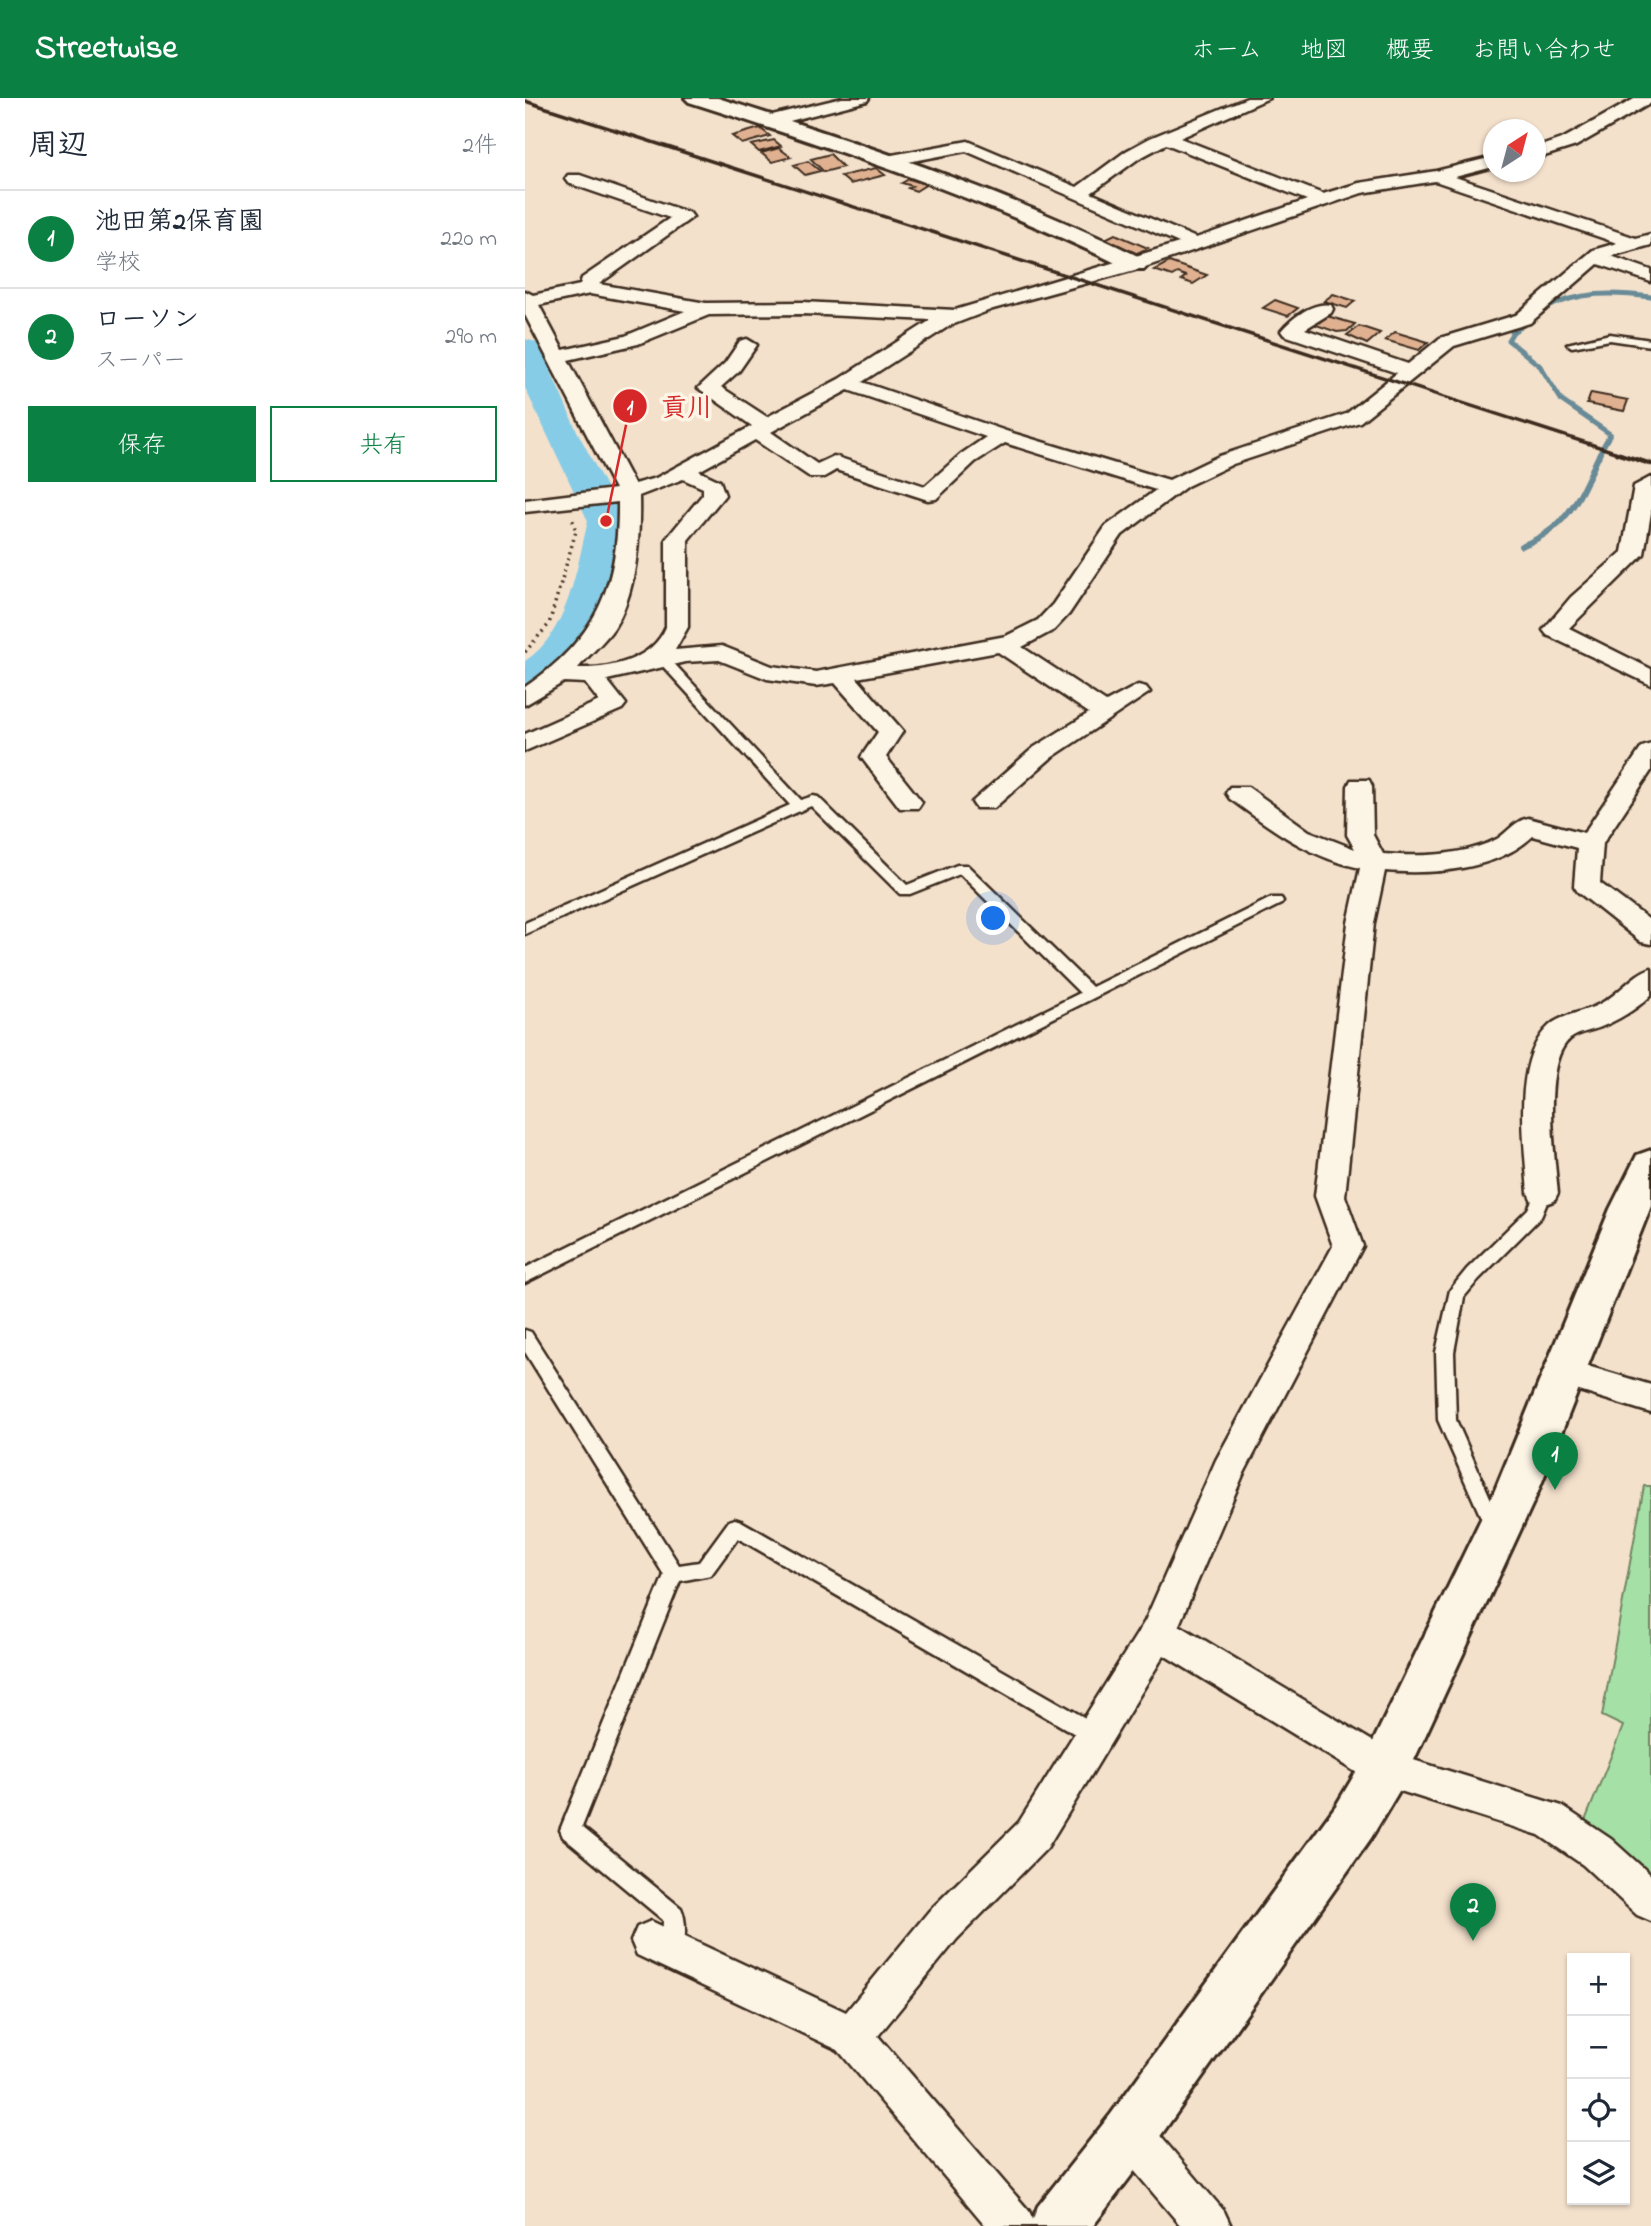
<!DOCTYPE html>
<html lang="ja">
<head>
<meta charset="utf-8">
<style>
	:root { --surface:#fff; --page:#f2f2f3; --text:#1f2937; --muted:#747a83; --line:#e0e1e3; --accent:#0b8043 }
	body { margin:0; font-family:"Indie Flower","Klee One",sans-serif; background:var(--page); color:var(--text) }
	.controls { position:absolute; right:21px; bottom:21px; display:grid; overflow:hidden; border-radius:0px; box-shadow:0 2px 5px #0004 }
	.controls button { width:63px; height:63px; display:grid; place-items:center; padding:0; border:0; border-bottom:2px solid var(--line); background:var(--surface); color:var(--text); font:35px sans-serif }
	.compass { position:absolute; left:958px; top:21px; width:63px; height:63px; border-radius:50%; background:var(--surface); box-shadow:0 2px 5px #0004; rotate:36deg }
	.you { position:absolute; left:469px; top:821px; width:24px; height:24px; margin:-18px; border:5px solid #fff; border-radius:50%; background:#1a73e8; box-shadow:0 0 0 10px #1a73e833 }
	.badge { display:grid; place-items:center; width:46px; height:46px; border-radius:50%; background:var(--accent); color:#fff; font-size:23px; font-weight:700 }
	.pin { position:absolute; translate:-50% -58px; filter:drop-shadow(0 2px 4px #0008) }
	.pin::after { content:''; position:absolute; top:37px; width:24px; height:21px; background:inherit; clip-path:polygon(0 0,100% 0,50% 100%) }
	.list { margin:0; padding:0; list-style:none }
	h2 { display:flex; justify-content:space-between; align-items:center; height:91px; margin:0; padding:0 28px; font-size:30px }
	h2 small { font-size:23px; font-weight:400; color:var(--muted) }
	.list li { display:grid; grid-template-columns:46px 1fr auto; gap:21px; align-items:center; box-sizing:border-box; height:98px; padding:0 28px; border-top:2px solid var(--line) }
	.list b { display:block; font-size:26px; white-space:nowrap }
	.list p { margin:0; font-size:23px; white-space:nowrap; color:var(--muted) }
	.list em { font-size:23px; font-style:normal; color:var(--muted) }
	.actions { display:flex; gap:14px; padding:21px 28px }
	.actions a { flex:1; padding:16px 0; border:2px solid var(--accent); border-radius:0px; text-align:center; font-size:24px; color:var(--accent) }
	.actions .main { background:var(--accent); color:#fff }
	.icon { flex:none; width:38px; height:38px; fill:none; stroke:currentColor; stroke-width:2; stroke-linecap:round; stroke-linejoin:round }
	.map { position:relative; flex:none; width:1126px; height:2128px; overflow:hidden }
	header { display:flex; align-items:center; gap:42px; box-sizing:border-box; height:98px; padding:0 35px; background:var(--accent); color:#fff }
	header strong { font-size:33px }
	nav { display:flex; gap:38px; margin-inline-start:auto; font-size:24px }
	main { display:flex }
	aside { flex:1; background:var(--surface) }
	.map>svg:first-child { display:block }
	.green { fill:#a5e1a7; stroke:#708662; stroke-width:2 }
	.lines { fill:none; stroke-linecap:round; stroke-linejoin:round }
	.stream-far1 { stroke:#688b97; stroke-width:5 }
	.stream { stroke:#688b97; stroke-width:6 }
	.river { fill:#86cce7; fill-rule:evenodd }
	.building { fill:#e0b191; stroke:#3b2a1e; stroke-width:2 }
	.lane-casing { stroke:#3b2a1e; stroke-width:5 }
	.street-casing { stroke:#3b2a1e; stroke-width:5 }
	.secondary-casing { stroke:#3b2a1e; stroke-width:6 }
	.path { stroke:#3b2a1e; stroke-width:3.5; stroke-dasharray:2 4.5; stroke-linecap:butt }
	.lane { fill:#fcf5e5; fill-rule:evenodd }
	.street { fill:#fcf5e5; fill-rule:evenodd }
	.secondary { fill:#fcf5e5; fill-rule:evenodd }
	.rail-far1 { stroke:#3b2a1e; stroke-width:3.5 }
	.rail { stroke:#3b2a1e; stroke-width:4.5 }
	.leader { fill:none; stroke:#d62828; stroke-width:2.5 }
	.callout-dot { fill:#d62828; stroke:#fcf5e5; stroke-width:2.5 }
	.mark-label { font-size:21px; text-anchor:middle; font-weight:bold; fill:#fff }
	.callout-label { font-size:26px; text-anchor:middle; font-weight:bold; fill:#d62828; stroke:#fcf5e5; stroke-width:7; stroke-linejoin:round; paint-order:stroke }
</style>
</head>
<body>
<header>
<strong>Streetwise</strong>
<nav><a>ホーム</a><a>地図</a><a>概要</a><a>お問い合わせ</a></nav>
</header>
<main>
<aside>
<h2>周辺<small>2件</small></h2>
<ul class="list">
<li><span class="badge">1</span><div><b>池田第2保育園</b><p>学校</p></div><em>220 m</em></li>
<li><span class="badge">2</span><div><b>ローソン</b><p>スーパー</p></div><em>290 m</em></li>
</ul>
<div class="actions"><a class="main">保存</a><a>共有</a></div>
</aside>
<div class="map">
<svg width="1126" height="2128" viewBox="0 0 1126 2128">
	<rect width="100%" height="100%" fill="#f4e1cc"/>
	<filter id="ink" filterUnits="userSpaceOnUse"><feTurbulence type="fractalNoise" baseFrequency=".0143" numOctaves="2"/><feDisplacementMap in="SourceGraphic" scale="14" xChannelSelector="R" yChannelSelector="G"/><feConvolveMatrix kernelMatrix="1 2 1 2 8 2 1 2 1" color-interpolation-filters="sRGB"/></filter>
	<g filter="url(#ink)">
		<path class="green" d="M1119 1388H1126V1789L1056 1733 1098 1628 1077 1618Z"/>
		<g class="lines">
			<path class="stream-far1" d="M1020 211C1053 193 1089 194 1126 199
				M1007 221 988 234 983 242 1015 268 1037 303 1085 336 1074 356"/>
			<path class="stream" d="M996 448C1045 429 1054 399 1075 355"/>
			<path class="river" d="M0 241 11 244 16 251 51 331 99 423C85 483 71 575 0 593V563C44 534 51 471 63 423L0 290Z"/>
		</g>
		<path class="building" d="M235 30 245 38 217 46 207 38Z
			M249 42 256 48 234 54 226 47Z
			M254 50 266 59 247 64 236 55Z
			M305 56 318 69 299 74 286 61Z
			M283 63 295 73 280 77 269 67Z
			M351 70 360 77 325 86 316 78Z
			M384 81 402 86 391 93 383 90 387 88 377 85Z
			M590 136 623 150 608 157 576 143Z
			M644 164 682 177 668 186 656 182 661 178 652 175 647 178 629 172Z
			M808 196 830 203 822 210 799 203Z
			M750 202 773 210 763 218 738 210Z
			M802 218 830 226 822 233 812 234 791 227Z
			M834 228 855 235 842 246 822 237Z
			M870 234 903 244 894 252 860 242Z
			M1066 295 1103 302 1099 313 1062 306Z"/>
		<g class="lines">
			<defs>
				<path id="lane" d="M1085 236 1126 242V248L1085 242 1047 249 1042 246Z
					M138 557 142 558 276 702 288 698 293 699 382 787 432 767H442L567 889 746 800H756L758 803 756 806 0 1185V1170L555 895 435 776 385 796H375L286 708 0 836V825L265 707 134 564 132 561Z
					M1018 1089 1024 1091 1026 1095 1016 1119 954 1181 939 1199 929 1254 931 1322 978 1429 975 1435 969 1437 963 1435 913 1322 911 1254 925 1192 942 1171 1003 1111 1012 1091Z
					M0 1232 6 1234 154 1467 174 1464 204 1423 210 1421 216 1423 576 1629 579 1636 576 1643 569 1645 562 1643 213 1440 186 1477 155 1483 57 1729 156 1810C162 1823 161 1846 155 1859L148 1863 141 1859 137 1852 138 1822 38 1739 35 1732 139 1477 0 1254Z"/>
				<path id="street" d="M317 0H344L342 3 245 28 237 23 239 19Z
					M722 0H744L655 40 798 96 834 85 911 73 968 59V69L930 79 1111 140 1126 136V147L1086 158 1126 172V184L1073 166 1005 225 929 248 835 324 708 366 662 388 597 437 544 516 529 532 497 549 581 604 613 587 621 589 625 594 526 660 469 710H451L447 704 508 650 564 615 473 554 332 580 378 633 361 659 397 704 393 710H375L336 659 353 634 310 585 291 588 242 581 194 562 160 564 82 582 101 606 97 611 0 653V636L74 603 60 585 39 584 0 607V589C71 541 94 488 93 404L0 414V402L90 391 0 217V193L8 197 55 187 57 180 145 120 43 85 40 81 43 77H55L165 115 168 119 74 186 181 205 278 204 430 212 654 145 441 53 362 68 353 63 356 59 443 43 552 89 601 53 625 40ZM641 46 782 102 671 140 566 95 613 61ZM910 83 1092 145 1068 152 991 217 915 240 883 266 780 231 806 215 808 211 806 207C788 203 767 220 756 233L759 237 872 275 821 316 694 358 644 382 484 334 337 284 424 228 468 211 617 170 837 95ZM65 196 160 213 100 238 38 252 14 207ZM278 216 406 222 314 281 242 319 196 289 214 273 232 247 222 241 215 243 200 265 173 290 227 328 131 380 109 386 43 262 113 246 184 217ZM323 292 461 339 436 356 400 388 309 358 292 366 246 334ZM230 342 285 379H299L311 372 403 402 411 401 450 364 480 345 631 392 581 428 528 506 513 522 481 538 291 574 247 568 197 548 150 552 163 529V442L200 397 195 383 174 373ZM158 381 178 390V396L141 441V529C127 562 86 571 53 570 64 557 79 544 89 530 112 495 115 439 114 398Z
					M1111 0H1126V5L1051 48 1010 61V50L1039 40Z
					M1126 379V415L1119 456 1044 530 1126 571V587L1022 537 1018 532 1046 499 1097 454 1109 388Z
					M1126 646V673L1078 745 1075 785 1126 823V846L1116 844 1053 794 1049 788 1052 750 1008 738C972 772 908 777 860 773L849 825 820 1098 838 1148 718 1377 654 1527 869 1656 1037 1708 1086 1741 1126 1777V1823L1112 1817 1058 1767 1014 1737 847 1684 639 1557 522 1750 432 1841 353 1938 504 2113 511 2128H461L313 1952 112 1857 106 1843 112 1829 126 1823 321 1914 404 1813 494 1724 620 1523 691 1362 808 1148 790 1098 823 825 835 770C783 759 747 731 705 701L701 695 705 689H723L784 733 830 751 822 737 823 688 826 682H844L847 688 848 737 858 756C894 759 939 758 972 741 983 734 990 723 1003 720L1059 735 1117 649Z
					M1126 870V897L1122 901C1108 913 1093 922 1076 929 1066 933 1054 934 1045 941 1016 965 1030 1060 1033 1095L1029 1103 1018 1107 1007 1103 1003 1095C1000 1048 986 963 1024 928 1037 916 1062 914 1078 904 1095 895 1108 876 1126 870Z
					M1039 1261 1126 1287V1315L1028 1285 1023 1275 1028 1265Z
					M605 2014 620 2020 699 2113 706 2128H656L590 2050 584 2035 590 2020Z"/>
				<path id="secondary" d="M160 0H193C339 46 482 94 619 161L623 166 619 171H603C461 101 314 52 164 4Z
					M1126 1052V1108L1013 1394 877 1688 846 1740 624 2054 568 2128H505L513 2108 586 2016 812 1706 843 1654 970 1392 1085 1111 1112 1057Z"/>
			</defs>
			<use href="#lane" class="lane-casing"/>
			<use href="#street" class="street-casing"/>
			<use href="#secondary" class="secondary-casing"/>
			<path class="path" d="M0 554 24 526 51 433 47 420"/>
			<use href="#lane" class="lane"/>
			<use href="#street" class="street"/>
			<use href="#secondary" class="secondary"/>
			<path class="rail-far1" d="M0 3 1096 356"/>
			<path class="rail" d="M1091 355 1126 366"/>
		</g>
	</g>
	<path class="leader" d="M81 423L105 308"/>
	<g class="callout-dot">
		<circle cx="81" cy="423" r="7"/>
		<circle cx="105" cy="308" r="18"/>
	</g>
	<g class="mark-label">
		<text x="105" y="316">1</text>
	</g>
	<g class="callout-label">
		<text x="162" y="318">貢川</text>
	</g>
</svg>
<div class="controls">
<button>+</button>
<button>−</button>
<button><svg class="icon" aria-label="locate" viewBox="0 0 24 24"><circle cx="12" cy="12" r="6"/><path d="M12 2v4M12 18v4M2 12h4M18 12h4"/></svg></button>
<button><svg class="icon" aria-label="layers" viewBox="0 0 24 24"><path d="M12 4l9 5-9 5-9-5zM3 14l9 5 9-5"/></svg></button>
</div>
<svg class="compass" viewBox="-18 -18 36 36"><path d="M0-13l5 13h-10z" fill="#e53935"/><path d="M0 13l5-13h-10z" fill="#747a83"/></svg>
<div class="you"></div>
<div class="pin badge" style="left:1030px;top:1392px">1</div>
<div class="pin badge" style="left:948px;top:1843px">2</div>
</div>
</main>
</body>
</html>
